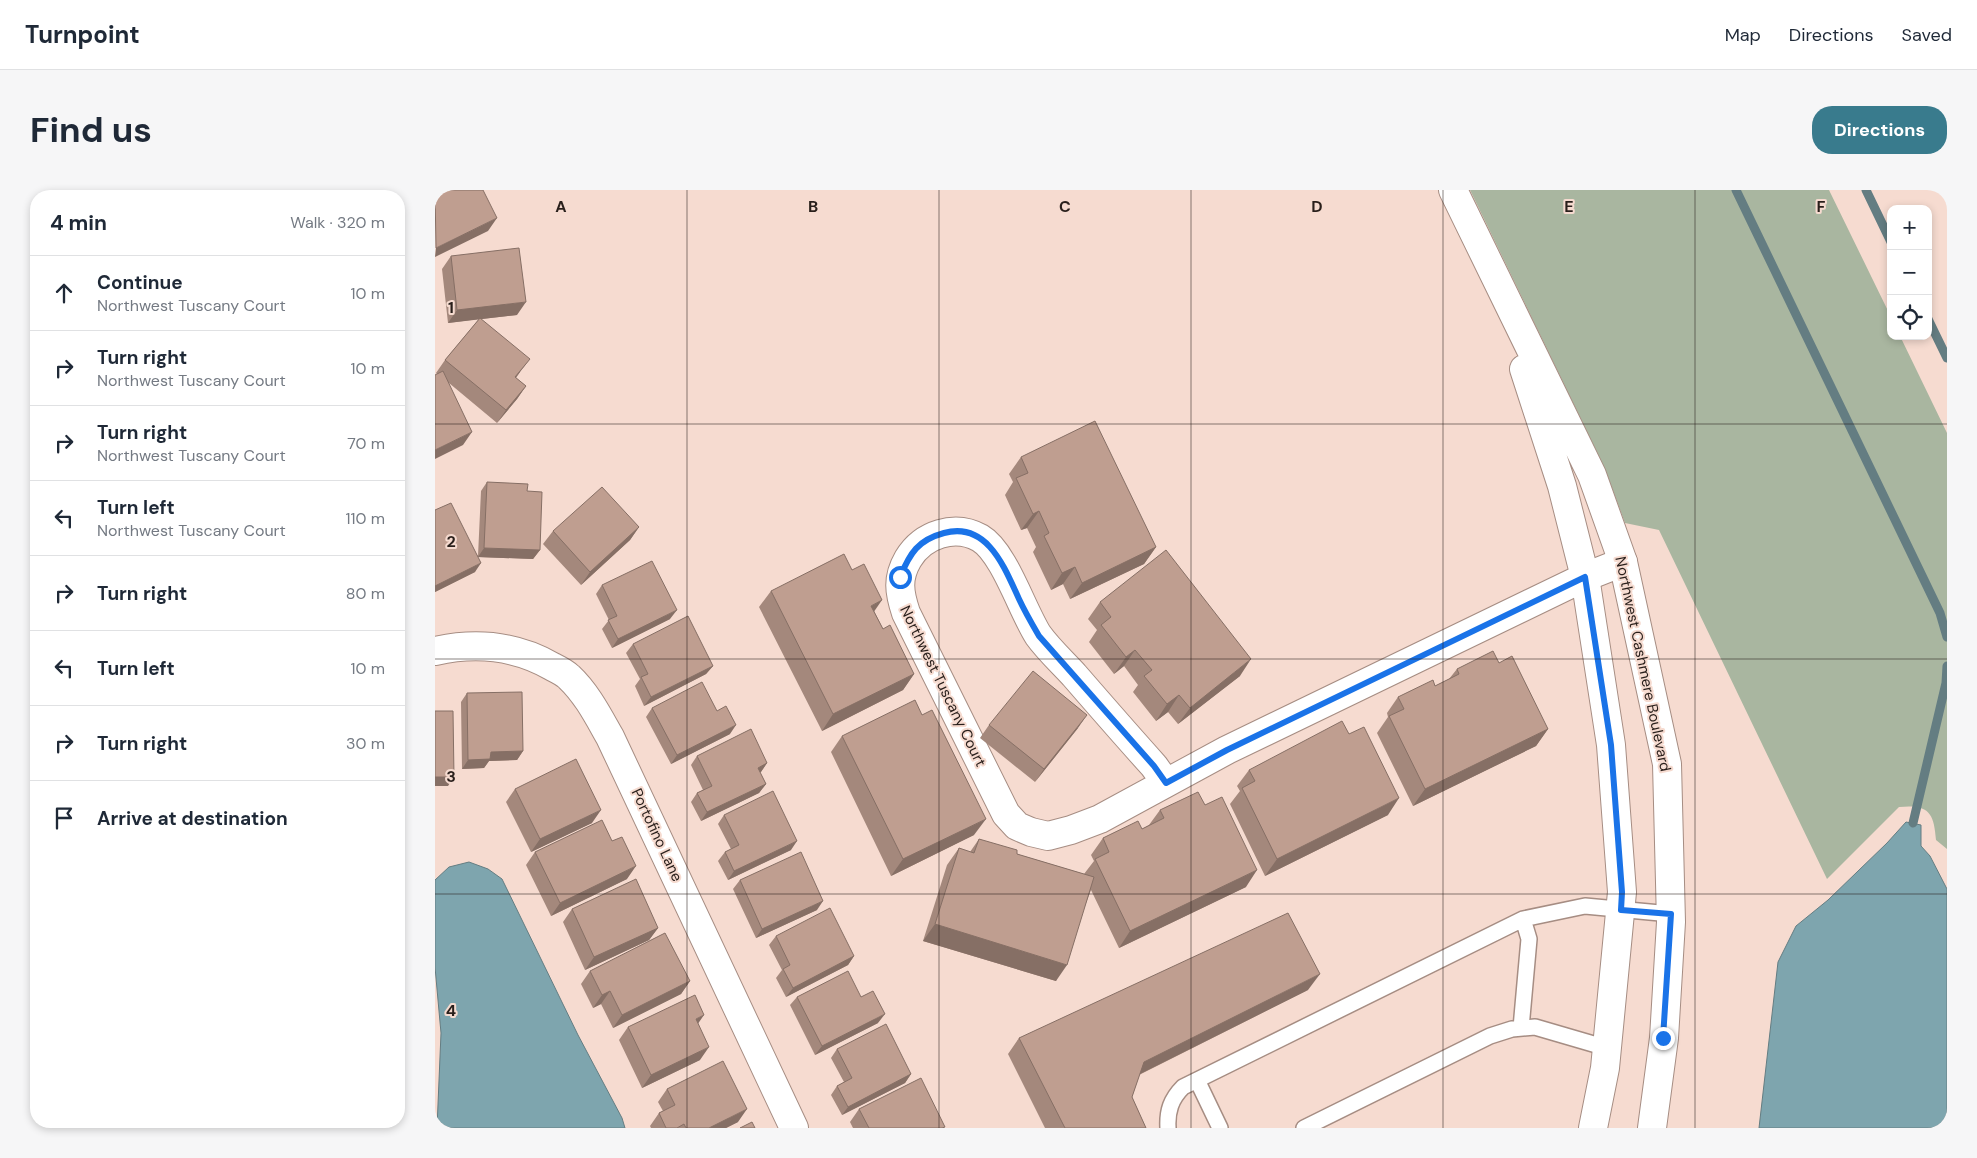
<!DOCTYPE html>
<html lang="en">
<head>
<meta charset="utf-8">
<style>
	:root { --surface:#fff; --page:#f6f6f7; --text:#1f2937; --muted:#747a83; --line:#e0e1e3; --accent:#397b8d }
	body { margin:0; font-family:"DM Sans",sans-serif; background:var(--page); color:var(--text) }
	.controls { position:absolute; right:15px; top:15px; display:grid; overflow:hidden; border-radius:10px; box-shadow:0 2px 8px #0003 }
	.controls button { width:45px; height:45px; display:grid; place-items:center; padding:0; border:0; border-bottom:1px solid var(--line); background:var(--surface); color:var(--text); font:25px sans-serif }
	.stop { position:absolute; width:15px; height:15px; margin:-11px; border:4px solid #1a73e8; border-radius:50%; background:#fff }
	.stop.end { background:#1a73e8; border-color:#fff; box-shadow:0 1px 5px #0008 }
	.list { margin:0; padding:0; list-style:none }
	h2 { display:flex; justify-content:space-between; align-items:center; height:65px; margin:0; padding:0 20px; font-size:21px }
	h2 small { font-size:16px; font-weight:400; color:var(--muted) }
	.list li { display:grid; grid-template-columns:32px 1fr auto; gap:15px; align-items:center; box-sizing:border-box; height:75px; padding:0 20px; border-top:1px solid var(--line) }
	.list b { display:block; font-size:19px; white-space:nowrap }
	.list p { margin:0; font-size:16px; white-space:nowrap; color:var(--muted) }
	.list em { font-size:16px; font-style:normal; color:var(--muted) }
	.icon { flex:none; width:28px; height:28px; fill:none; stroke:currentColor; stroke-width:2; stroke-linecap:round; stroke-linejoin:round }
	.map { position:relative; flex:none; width:1512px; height:938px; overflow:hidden; border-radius:20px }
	header { display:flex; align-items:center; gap:30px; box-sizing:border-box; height:70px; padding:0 25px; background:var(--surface); border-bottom:1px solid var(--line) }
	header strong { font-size:24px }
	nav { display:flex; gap:28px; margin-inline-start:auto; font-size:18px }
	.intro { display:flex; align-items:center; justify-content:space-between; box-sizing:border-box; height:120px; padding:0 30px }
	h1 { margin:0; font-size:35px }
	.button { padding:12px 22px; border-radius:20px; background:var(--accent); color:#fff; font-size:18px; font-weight:700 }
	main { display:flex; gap:30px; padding:0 30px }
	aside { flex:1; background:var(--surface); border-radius:20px; box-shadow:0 2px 8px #0003 }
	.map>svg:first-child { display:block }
	.green { fill:#a9b6a0 }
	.water { fill:#7ea5ae; stroke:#647d82 }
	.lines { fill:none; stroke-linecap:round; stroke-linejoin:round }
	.stream { stroke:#647d82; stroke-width:9 }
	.lane-casing { stroke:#a68d83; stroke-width:18 }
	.street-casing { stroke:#a68d83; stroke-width:30 }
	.secondary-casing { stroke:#a68d83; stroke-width:30 }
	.lane { stroke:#fff; stroke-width:15 }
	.street { stroke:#fff; stroke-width:28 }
	.secondary { stroke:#fff; stroke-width:28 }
	.wall { fill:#a4887c }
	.shaded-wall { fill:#866f65 }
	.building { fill:#bf9e90; stroke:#866f65 }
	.route { stroke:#1a73e8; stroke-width:6 }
	.grid { fill:none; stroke:#291f1b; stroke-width:1; stroke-opacity:0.55 }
	.labels { text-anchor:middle; stroke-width:4; stroke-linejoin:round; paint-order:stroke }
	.street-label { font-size:15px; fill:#291f1b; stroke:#f6dbd0 }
	.grid-label { font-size:16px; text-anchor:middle; font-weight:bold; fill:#291f1b; stroke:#f6dbd0; stroke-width:4; stroke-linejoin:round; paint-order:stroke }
</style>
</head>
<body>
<header>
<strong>Turnpoint</strong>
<nav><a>Map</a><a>Directions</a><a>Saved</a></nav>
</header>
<div class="intro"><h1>Find us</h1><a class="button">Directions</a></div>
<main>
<aside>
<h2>4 min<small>Walk · 320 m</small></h2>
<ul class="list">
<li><svg class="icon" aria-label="ahead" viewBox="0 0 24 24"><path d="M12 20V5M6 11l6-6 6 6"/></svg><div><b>Continue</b><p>Northwest Tuscany Court</p></div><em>10 m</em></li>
<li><svg class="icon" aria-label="right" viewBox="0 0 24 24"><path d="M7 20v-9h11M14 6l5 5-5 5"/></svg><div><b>Turn right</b><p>Northwest Tuscany Court</p></div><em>10 m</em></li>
<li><svg class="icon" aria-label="right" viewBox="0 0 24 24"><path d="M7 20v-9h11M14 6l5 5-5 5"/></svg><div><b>Turn right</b><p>Northwest Tuscany Court</p></div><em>70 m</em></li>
<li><svg class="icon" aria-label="left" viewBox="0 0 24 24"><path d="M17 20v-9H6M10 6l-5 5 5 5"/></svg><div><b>Turn left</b><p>Northwest Tuscany Court</p></div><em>110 m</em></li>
<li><svg class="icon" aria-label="right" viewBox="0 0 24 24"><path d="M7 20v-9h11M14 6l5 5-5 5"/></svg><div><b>Turn right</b></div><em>80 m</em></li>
<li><svg class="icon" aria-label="left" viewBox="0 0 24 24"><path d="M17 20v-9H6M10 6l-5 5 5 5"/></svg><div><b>Turn left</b></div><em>10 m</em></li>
<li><svg class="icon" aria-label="right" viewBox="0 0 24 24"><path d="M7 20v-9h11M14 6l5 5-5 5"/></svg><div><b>Turn right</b></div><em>30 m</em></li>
<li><svg class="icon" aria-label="arrive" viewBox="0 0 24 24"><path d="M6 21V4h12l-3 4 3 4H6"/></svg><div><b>Arrive at destination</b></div></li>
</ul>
</aside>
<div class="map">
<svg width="1512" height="938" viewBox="0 0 1512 938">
	<rect width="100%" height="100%" fill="#f6dbd0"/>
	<path class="green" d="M1035 0H1394L1456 127V146H1465L1512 243V659L1501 650C1499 623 1494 614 1464 617L1392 689 1224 340 1190 333 1170 279Z"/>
	<path class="water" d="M1471 632 1486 635V656L1495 666 1512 699V938H1324L1343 772 1361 736 1393 710 1452 653Z
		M34 672 53 679 67 689 143 845 187 928 190 938H2L6 843 0 777V690L14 677Z"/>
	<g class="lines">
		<path class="stream" d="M1301 0 1505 423 1512 447
			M1431 0 1456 52
			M1493 129 1512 168
			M1478 633 1511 493 1512 476"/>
		<defs>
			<path id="lane" d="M1086 838 1094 749 1088 729
				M762 890 785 938
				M733 938C732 921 736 909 748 897L1088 729 1150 716 1236 724
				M869 938 1055 846 1077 839 1100 837 1172 858"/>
			<path id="street" d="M0 461C41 452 82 456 118 477 124 480 130 483 134 487 152 504 163 526 175 547L359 938
				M731 593 719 576C692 546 665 515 639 485 627 472 613 459 603 445 587 420 569 362 545 348 520 334 488 344 473 369 462 388 464 402 471 423L571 624 582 636 596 642 613 646 636 640 665 629 792 560 1150 387 1188 372"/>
			<path id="secondary" d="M1018 0 1157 285 1188 372 1232 574 1236 732 1229 848 1217 938
				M1089 179 1127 296 1150 387 1176 555 1187 702 1170 878 1158 938"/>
		</defs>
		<use href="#lane" class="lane-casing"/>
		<use href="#street" class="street-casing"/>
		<use href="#secondary" class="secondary-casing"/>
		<use href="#lane" class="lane"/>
		<use href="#street" class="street"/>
		<use href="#secondary" class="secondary"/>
	</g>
	<path class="wall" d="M16 66 82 125 46 129 85 182 81 188 91 196 82 209 62 233 14 193 28 255 2 184 1 183 10 170 44 129 13 133 7 79Z
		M586 267 721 357 709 374 635 409 628 394 616 400 598 362 601 357 592 338 586 340 570 305 578 292 574 284Z
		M52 292 92 301 105 360 98 369 43 367 40 382 0 402V320L43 366 46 301Z
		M204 337 195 350 146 395 108 354 118 341Z
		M167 395 235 429 177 458 167 439 174 430 161 404Z
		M336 401 439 421 448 439 479 484 468 500 387 541 324 417Z
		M665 412 805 486 743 534 733 522 721 531 698 502 703 495 689 476 679 484 654 452 662 440 653 429Z
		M198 454 278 476 271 484 209 516 200 496 205 489 191 463Z
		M1064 473 1113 539 1101 556 978 616 942 543 953 527 952 523 963 507 1000 496 1014 489 1022 479Z
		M32 503 88 561 82 570 54 571 49 578 27 579 26 512Z
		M217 518 295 544 236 574 211 527Z
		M554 535 643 538 600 592 545 548Z
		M407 546 539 645 456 686 396 562Z
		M262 566 332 573 325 583 331 594 324 603 266 631 256 612 262 603 268 600 256 575Z
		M814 580 953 625 830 686 795 614 805 601 802 596Z
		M80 599 157 633 96 662 71 612Z
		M725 620 811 697 684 758 656 700 621 791 488 751 512 675 524 658 535 662 544 649 582 664 649 684 659 671 656 665 668 648 707 639 714 635Z
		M289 625 356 660 293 690 283 671 290 662 296 659 283 634Z
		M177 651 192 689 116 726 91 675 100 662Z
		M305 690 382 720 321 748 298 699Z
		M137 719 223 738 214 750 150 780 128 732Z
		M341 746 419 766 413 775 351 807 341 788 347 780 334 755Z
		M155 781 255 791 246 804 178 838 166 814 158 818 146 794Z
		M873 800 704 885 697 907 711 938H610L573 864 584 848Z
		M362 807H426L443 833 380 865 355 815Z
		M263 833 265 870 207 898 184 850 193 837Z
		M402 859 476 884 470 893 407 925 396 905 402 896 409 892 396 868Z
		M232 899 303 932 291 938H216L215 936 224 923 228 921 223 912Z
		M424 919 509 938H418L415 932Z"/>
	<path class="shaded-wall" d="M62 28 53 41 0 67 1 58Z
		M91 112 82 125 13 133 22 120Z
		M95 169 85 182 71 200 80 187Z
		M91 196 82 209 62 233 71 220Z
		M37 242 28 255 0 269V260Z
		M604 321 592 338 586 340 598 324Z
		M204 337 195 350 146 395 155 382Z
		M721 357 709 374 635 409 647 393Z
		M49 358 105 360 98 369 43 367Z
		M46 373 40 382 0 402V396Z
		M640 377 628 394 616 400 627 383Z
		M447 410 436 426V416Z
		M242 420 235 429 177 458 183 449Z
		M700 460 689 476 679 484 691 467Z
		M816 469 805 486 743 534 755 518Z
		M278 476 271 484 209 516 216 507Z
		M479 484 468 500 387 541 398 524Z
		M744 505 733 522 721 531 732 514Z
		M652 525 643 538 600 592 609 579Z
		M301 535 295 544 236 574 242 565Z
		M1113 539 1101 556 978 616 990 599Z
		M88 561 82 570 54 571 49 578 27 579 33 570 56 562Z
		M332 573 326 582 317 587 323 578Z
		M0 587H19L13 596H0Z
		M331 594 324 603 266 631 272 622Z
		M964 608 953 625 830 686 842 669Z
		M166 620 157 633 96 662 105 649Z
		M551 629 539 645 456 686 468 669Z
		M362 651 356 660 293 690 299 681Z
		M201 676 192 689 116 726 125 713Z
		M822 680 811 697 684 758 695 741Z
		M388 711 382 720 321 748 327 739Z
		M500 734 632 775 621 791 488 751Z
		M223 738 214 750 150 780 159 767Z
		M419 766 413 775 351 807 358 798Z
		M885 784 873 800 697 888 709 872Z
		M255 791 246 804 178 838 187 825Z
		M175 801 166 814 158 818 167 805Z
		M450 824 443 833 380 865 387 856Z
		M269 825 260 838 261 829Z
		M274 857 265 870 207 898 216 885Z
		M476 884 470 893 407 925 413 917Z
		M312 919 303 932 291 938H274Z"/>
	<path class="building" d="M0 0H48L62 28 1 58Z
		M84 58 91 112 22 120 16 66Z
		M45 128 95 169 80 187 91 196 71 220 10 170Z
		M8 181 37 242 0 260V185Z
		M660 231 721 357 647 393 640 377 627 383 609 346 614 343 604 321 598 324 581 288 593 283 586 267Z
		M52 292 93 294 92 301 107 302 105 360 49 358Z
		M167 297 204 337 155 382 118 341Z
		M16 313 46 373 0 396V320Z
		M731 360 816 469 755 518 744 505 732 514 709 486 717 480 700 460 691 467 666 435 676 427 665 412Z
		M409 364 417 380 429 374 447 410 436 416 448 439 455 435 479 484 398 524 336 401Z
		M217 371 242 420 183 449 173 430 182 426 167 395Z
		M253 426 278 476 216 507 206 487 213 484 198 454Z
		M1058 461 1064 473 1077 466 1113 539 990 599 954 526 969 519 963 507 998 490 1000 496 1024 484 1022 479Z
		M598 481 652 525 609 579 554 535Z
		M267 492 282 521 291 516 301 535 242 565 217 518Z
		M87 502 88 561 56 562 55 569 33 570 32 503Z
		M480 510 487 525 497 520 551 629 468 669 407 546Z
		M0 521H18L19 587H0Z
		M907 531 914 544 929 537 964 608 842 669 807 598 820 591 814 580Z
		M316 539 332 573 323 578 331 594 272 622 262 603 277 596 262 566Z
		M141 569 166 620 105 649 80 599Z
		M338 601 362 651 299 681 290 662 304 655 289 625Z
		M763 602 770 615 787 607 822 680 695 741 660 669 674 662 668 648 703 631 707 639 729 628 725 620Z
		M167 630 177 651 187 647 201 676 125 713 100 662Z
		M544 649 582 660V664L659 687 632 775 500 734 524 658 539 663Z
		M366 662 388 711 327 739 305 690Z
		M201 689 223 738 159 767 137 719Z
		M395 718 419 766 358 798 348 779 355 775 341 746Z
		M853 723 885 784 709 872 697 907 711 938H630L584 848Z
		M230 743 255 791 187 825 175 801 167 805 155 781Z
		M413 781 426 807 438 801 450 824 387 856 362 807Z
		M260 805 269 825 261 829 274 857 216 885 193 837Z
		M451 834 476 884 413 917 402 896 417 888 402 859Z
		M288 871 312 919 274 938H251L249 934 242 938H231L224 923 240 915 232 899Z
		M486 888 510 937 507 938H434L424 919Z
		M317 932 320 938H305Z"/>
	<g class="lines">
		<path class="route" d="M465 387C475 363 483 350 509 343 553 331 570 379 584 409 590 422 597 434 604 446L719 576 731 593 792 560 1150 387 1176 555 1187 702 1186 720 1236 724 1228 848"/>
	</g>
	<path class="grid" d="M252 0V938M504 0V938M756 0V938M1008 0V938M1260 0V938M0 234H1512M0 469H1512M0 704H1512"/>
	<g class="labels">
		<g class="street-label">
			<text transform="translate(1208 474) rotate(78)" y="5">Northwest Cashmere Boulevard</text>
			<text transform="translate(508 496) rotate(64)" y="5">Northwest Tuscany Court</text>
			<text transform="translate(222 645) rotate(65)" y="5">Portofino Lane</text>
		</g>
	</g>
	<g class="grid-label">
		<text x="126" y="22">A</text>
		<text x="378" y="22">B</text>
		<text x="630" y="22">C</text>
		<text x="882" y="22">D</text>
		<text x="1134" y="22">E</text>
		<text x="1386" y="22">F</text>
		<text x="16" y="123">1</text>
		<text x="16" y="357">2</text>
		<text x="16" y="592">3</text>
		<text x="16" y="826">4</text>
	</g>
</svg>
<div class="controls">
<button>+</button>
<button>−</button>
<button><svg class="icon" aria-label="locate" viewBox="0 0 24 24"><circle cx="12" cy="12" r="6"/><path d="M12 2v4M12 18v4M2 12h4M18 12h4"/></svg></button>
</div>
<div class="stop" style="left:465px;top:387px"></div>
<div class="stop end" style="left:1228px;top:848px"></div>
</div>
</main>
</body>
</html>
